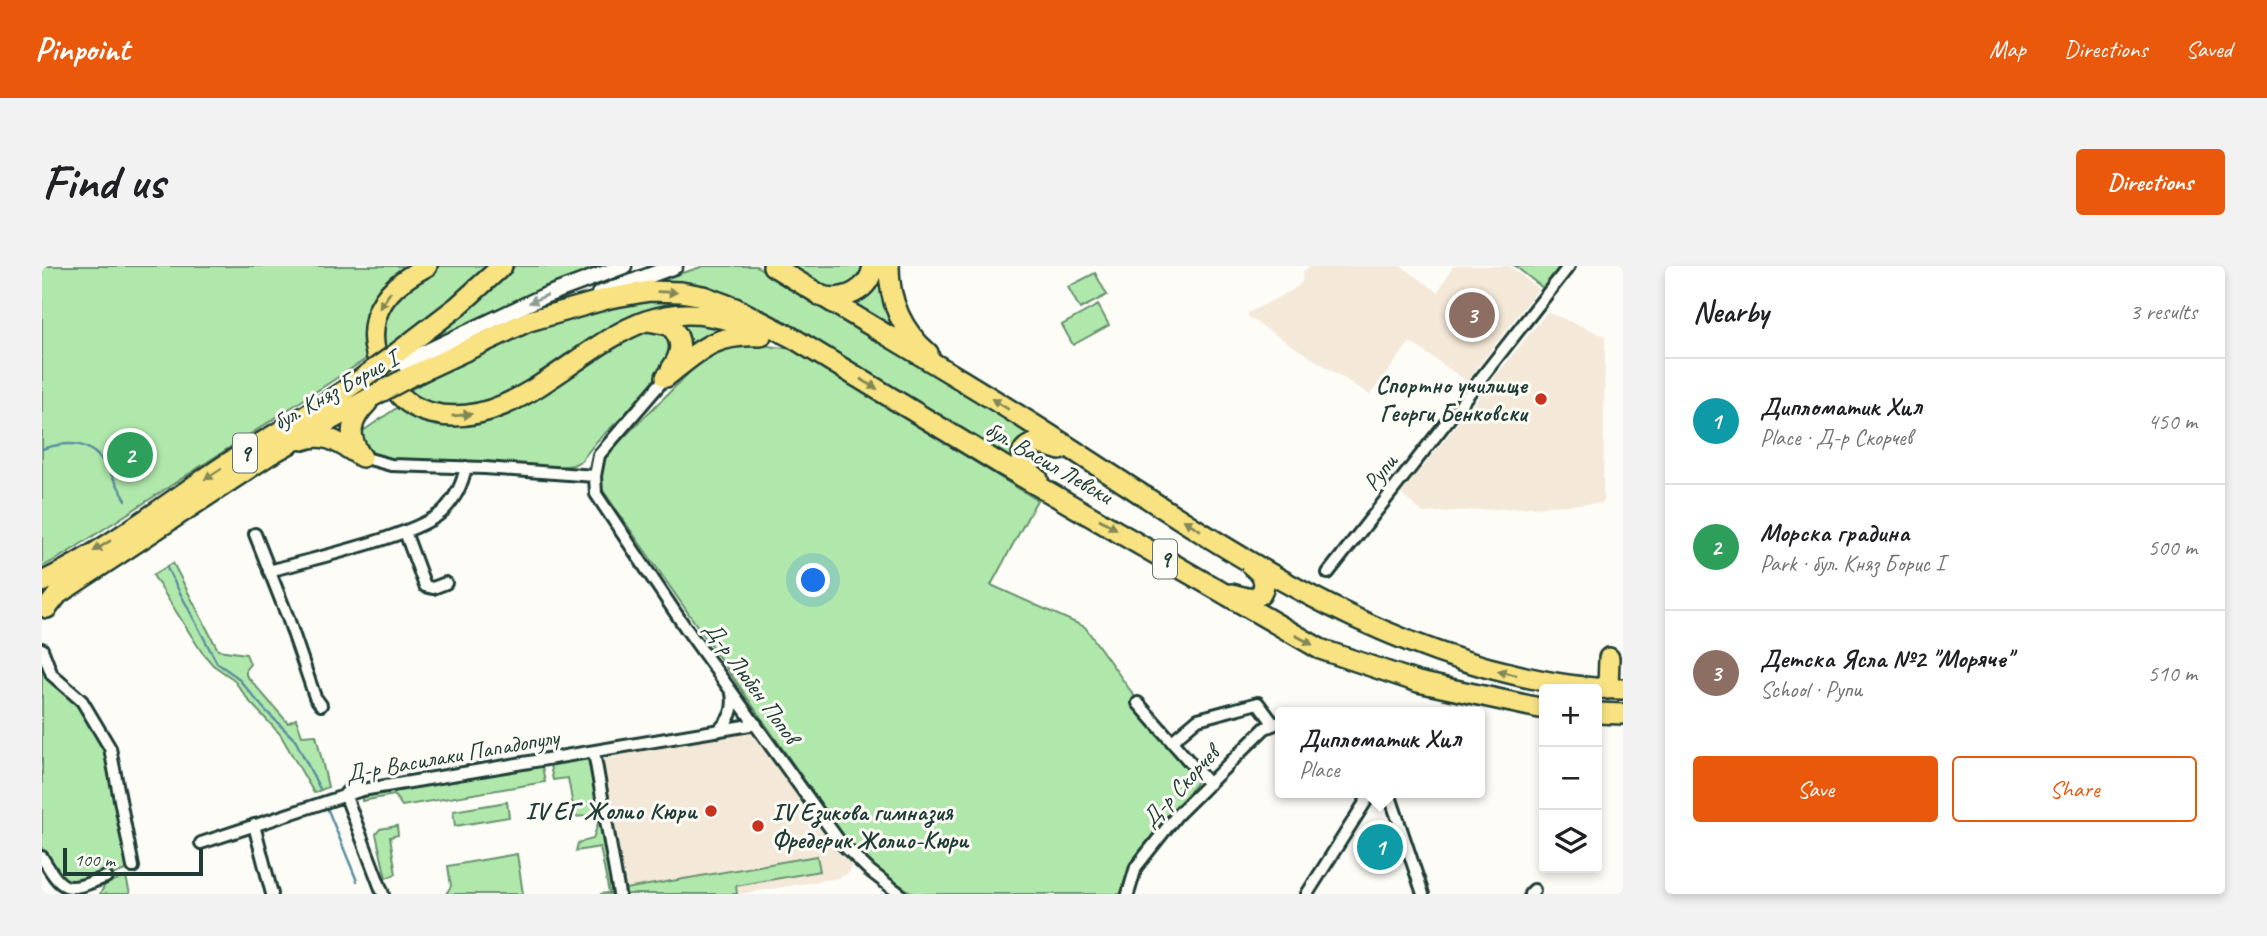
<!DOCTYPE html>
<html lang="en">
<head>
<meta charset="utf-8">
<style>
	:root { --surface:#fff; --page:#f2f2f2; --text:#202124; --muted:#757577; --line:#e0e0e0; --accent:#ea580c }
	body { margin:0; font-family:Caveat,sans-serif; background:var(--page); color:var(--text) }
	.controls { position:absolute; right:21px; bottom:21px; display:grid; overflow:hidden; border-radius:7px; box-shadow:0 4px 10px #0003 }
	.controls button { width:63px; height:63px; display:grid; place-items:center; padding:0; border:0; border-bottom:2px solid var(--line); background:var(--surface); color:var(--text); font:35px sans-serif }
	.scale { position:absolute; left:21px; bottom:18px; width:140px; box-sizing:border-box; padding-left:7px; border:4px solid #1f3d34; border-top:0; font-size:19px; line-height:24px; white-space:nowrap; color:#1f3d34; -webkit-text-stroke:5px #fdfcf7; paint-order:stroke }
	.you { position:absolute; left:772px; top:315px; width:24px; height:24px; margin:-18px; border:5px solid #fff; border-radius:50%; background:#1a73e8; box-shadow:0 0 0 10px #1a73e833 }
	.badge { display:grid; place-items:center; width:46px; height:46px; border-radius:50%; background:var(--accent); color:#fff; font-size:23px; font-weight:700 }
	.pin { position:absolute; translate:-50% -50%; border:4px solid #fff; box-shadow:0 2px 7px #0006 }
	.popup { position:absolute; left:1233px; top:441px; width:210px; height:91px; box-sizing:border-box; display:grid; place-content:center; border-radius:7px; background:var(--surface); filter:drop-shadow(0 2px 5px #0005); font-size:23px; white-space:nowrap; color:var(--muted) }
	.popup b { font-size:26px; color:var(--text) }
	.popup::after { content:''; position:absolute; left:50%; top:100%; margin-left:-14px; border:14px solid transparent; border-top-color:var(--surface) }
	.list { margin:0; padding:0; list-style:none }
	h2 { display:flex; justify-content:space-between; align-items:center; height:91px; margin:0; padding:0 28px; font-size:30px }
	h2 small { font-size:23px; font-weight:400; color:var(--muted) }
	.list li { display:grid; grid-template-columns:46px 1fr auto; gap:21px; align-items:center; box-sizing:border-box; height:126px; padding:0 28px; border-top:2px solid var(--line) }
	.list b { display:block; font-size:26px; white-space:nowrap }
	.list p { margin:0; font-size:23px; white-space:nowrap; color:var(--muted) }
	.list em { font-size:23px; font-style:normal; color:var(--muted) }
	.actions { display:flex; gap:14px; padding:21px 28px }
	.actions a { flex:1; padding:16px 0; border:2px solid var(--accent); border-radius:7px; text-align:center; font-size:24px; color:var(--accent) }
	.actions .main { background:var(--accent); color:#fff }
	.icon { flex:none; width:38px; height:38px; fill:none; stroke:currentColor; stroke-width:2; stroke-linecap:round; stroke-linejoin:round }
	.map { position:relative; flex:none; width:1581px; height:628px; overflow:hidden; border-radius:7px }
	header { display:flex; align-items:center; gap:42px; box-sizing:border-box; height:98px; padding:0 35px; background:var(--accent); color:#fff }
	header strong { font-size:33px }
	nav { display:flex; gap:38px; margin-inline-start:auto; font-size:24px }
	.intro { display:flex; align-items:center; justify-content:space-between; box-sizing:border-box; height:168px; padding:0 42px }
	h1 { margin:0; font-size:49px }
	.button { padding:18px 32px; border-radius:7px; background:var(--accent); color:#fff; font-size:24px; font-weight:700 }
	main { display:flex; gap:42px; padding:0 42px }
	aside { flex:1; background:var(--surface); border-radius:7px; box-shadow:0 4px 10px #0003 }
	.map>svg:first-child { display:block }
	.built { fill:#f4e8d8 }
	.green { fill:#b0e8ac; stroke:#689270; stroke-width:2 }
	.lines { fill:none; stroke-linecap:round; stroke-linejoin:round }
	.stream { stroke:#5d8fa0; stroke-width:2.5 }
	.street-casing { stroke:#1f3d34; stroke-width:16 }
	.secondary-casing { stroke:#1f3d34; stroke-width:19 }
	.highway-casing { stroke:#1f3d34; stroke-width:24 }
	.street { stroke:#fdfcf7; stroke-width:10 }
	.secondary { stroke:#fdfcf7; stroke-width:14 }
	.highway { stroke:#f8e281; stroke-width:19 }
	.highway-bridge-casing { stroke:#1f3d34; stroke-width:24; stroke-linecap:butt }
	.highway-bridge { stroke:#f8e281; stroke-width:19 }
	.oneway { fill:#818757 }
	.oneway2 { fill:#8e9c96 }
	.poi-dot { fill:#c8321e; stroke:#fdfcf7; stroke-width:2.5 }
	.labels { text-anchor:middle; stroke-width:6; stroke-linejoin:round; paint-order:stroke }
	.shield { fill:#fdfcf7; stroke:#62766e; stroke-width:2 }
	.shield-label { font-size:23px; font-weight:bold; fill:#1f3d34 }
	.poi-label { font-size:24px; font-weight:bold; fill:#1f3d34; stroke:#fdfcf7; text-anchor:end }
	.street-label { font-size:24px; fill:#1f3d34; stroke:#fdfcf7 }
</style>
</head>
<body>
<header>
<strong>Pinpoint</strong>
<nav><a>Map</a><a>Directions</a><a>Saved</a></nav>
</header>
<div class="intro"><h1>Find us</h1><a class="button">Directions</a></div>
<main>
<div class="map">
<svg width="1581" height="628" viewBox="0 0 1581 628">
	<rect width="100%" height="100%" fill="#fdfcf7"/>
	<filter id="ink" filterUnits="userSpaceOnUse"><feTurbulence type="fractalNoise" baseFrequency=".0143" numOctaves="2"/><feDisplacementMap in="SourceGraphic" scale="14" xChannelSelector="R" yChannelSelector="G"/><feConvolveMatrix kernelMatrix="1 2 1 2 8 2 1 2 1" color-interpolation-filters="sRGB"/></filter>
	<g filter="url(#ink)">
		<path class="built" d="M1271 0H1359L1396 26 1411 0H1468L1496 23 1425 115 1368 76 1328 129 1206 51V47L1254 22 1260 16 1261 5Z
			M1505 46 1563 70 1561 237 1381 247 1359 228Z
			M712 465 810 597 807 607 796 612 698 628H581L559 493Z"/>
		<path class="green" d="M0 0H377L360 9 327 91 25 287 0 301Z
			M393 0H447L401 41 350 80 340 83 335 76 345 38Z
			M473 0H562L511 20 398 71 399 65Z
			M662 0H714L995 171 975 198 839 120 612 16Z
			M736 0H827L826 6 799 28Z
			M1473 0H1527L1506 26Z
			M1053 7 1065 29 1038 43 1026 21Z
			M839 11 867 77 803 35 834 12Z
			M617 30 668 39 650 41 481 124 408 148 362 127 389 113 388 109 512 54Z
			M1056 39 1067 59 1031 79 1020 59Z
			M627 54 699 63 649 85Z
			M599 62 625 66 633 85 614 115 597 135 555 175 539 195 531 199 517 201 340 193 329 191 318 167 356 141C391 167 413 165 453 150Z
			M702 77 750 83 995 234 949 319 1043 361 1103 445 1160 509 1091 599 1081 628H872L840 607 804 574 560 223 559 194 664 90Z
			M131 297 176 384 204 388 208 398 204 403V409L246 457 254 453 260 470 274 469 286 521 272 527 238 468 208 436 191 413 171 399 159 385 111 309Z
			M6 398 40 435 68 482 91 601 33 623 21 621 0 591V402Z
			M548 492 573 628H558L567 627 558 581 534 585 536 577 551 573 556 557 554 549 533 551 526 512 511 514 508 499Z
			M500 500 503 516 360 540 352 529 320 535V531Z
			M465 536 467 551 413 560 411 545Z
			M355 560 356 569 348 571 354 608 344 612 334 568 338 563Z
			M475 588 481 628H404L409 620 406 600Z
			M775 590 778 605 694 620 695 628H584L583 623Z
			M84 611 88 628H58L64 617Z"/>
		<g class="lines">
			<path class="stream" d="M0 183C54 166 60 194 84 234
				M125 302 175 397 195 411 223 444 253 474 278 523
				M286 544 315 615"/>
			<defs>
				<path id="street" d="M624 111 557 189 553 210 554 228 643 361 798 576 828 605 858 628
					M320 191 349 199 443 202 553 210
					M363 266 383 320 391 322 404 317
					M213 268 246 352 273 431 279 439
					M227 305C265 294 379 269 402 244 414 231 420 219 424 201
					M1286 307 1527 0
					M0 383 10 409 40 435 68 482 91 601
					M1096 437 1167 518
					M676 465C688 453 693 444 690 427
					M1130 475 1156 453 1216 437 1231 457
					M552 486 577 628
					M314 517 303 528 341 628
					M1341 527 1349 533 1381 628
					M212 559 230 628
					M159 577 320 524 714 458
					M0 591C22 628 24 626 64 611
					M1086 628 1094 601 1135 549 1223 462 1238 456
					M1265 628 1329 527
					M1488 628 1492 624"/>
				<path id="secondary" d="M557 28 633 0
					M356 99 502 30 582 0"/>
				<path id="highway" d="M385 0C363 12 342 25 334 51 327 78 335 98 351 120 360 134 372 143 389 147 469 167 535 79 604 55 645 41 673 50 713 61
					M731 0C816 53 904 103 989 157 1141 253 1293 367 1471 408 1507 417 1544 423 1581 423
					M847 0C847 35 859 64 886 87
					M779 30C801 36 828 25 831 0
					M606 55 627 59C642 73 640 88 629 103
					M351 90 416 40 460 0
					M624 111C658 84 673 67 719 70
					M363 113 487 55 568 32 608 25 639 26 661 30 693 42 751 72 960 199 1278 383 1376 416 1502 443
					M261 174C284 165 300 179 320 191
					M319 190C305 170 308 154 325 137
					M996 213C982 202 969 183 995 177L1018 184
					M0 316C66 284 125 237 186 197 232 168 279 143 323 110
					M1189 328 1209 333 1219 328C1226 315 1219 307 1209 299
					M5 342 16 328 227 189 333 129
					M1566 423 1567 392
					M1555 447 1581 448"/>
			</defs>
			<use href="#street" class="street-casing"/>
			<use href="#secondary" class="secondary-casing"/>
			<use href="#highway" class="highway-casing"/>
			<use href="#street" class="street"/>
			<use href="#secondary" class="secondary"/>
			<use href="#highway" class="highway"/>
			<defs>
				<path id="highway-bridge" d="M323 110 351 90
					M333 129 363 113"/>
			</defs>
			<use href="#highway-bridge" class="highway-bridge-casing"/>
			<use href="#highway-bridge" class="highway-bridge"/>
		</g>
		<defs><path id="oneway-solid" d="M-6-.8H1V-3.2L6.5 0L1 3.2V.8H-6Z" transform="scale(1.75)"/></defs>
		<g class="oneway">
			<use href="#oneway-solid" transform="translate(625 26) rotate(2)"/>
			<use href="#oneway-solid" transform="translate(343 34) rotate(124)"/>
			<use href="#oneway-solid" transform="translate(827 118) rotate(31)"/>
			<use href="#oneway-solid" transform="translate(958 138) rotate(-148)"/>
			<use href="#oneway-solid" transform="translate(420 149) rotate(-6)"/>
			<use href="#oneway-solid" transform="translate(171 208) rotate(147)"/>
			<use href="#oneway-solid" transform="translate(1066 258) rotate(30)"/>
			<use href="#oneway-solid" transform="translate(1150 259) rotate(-148)"/>
			<use href="#oneway-solid" transform="translate(60 280) rotate(148)"/>
			<use href="#oneway-solid" transform="translate(1262 374) rotate(29)"/>
			<use href="#oneway-solid" transform="translate(1465 407) rotate(-167)"/>
		</g>
		<use class="oneway2" href="#oneway-solid" transform="translate(496 33) rotate(157)"/>
	</g>
	<g class="poi-dot">
		<circle cx="1499" cy="133" r="7"/>
		<circle cx="669" cy="545" r="7"/>
		<circle cx="716" cy="560" r="7"/>
	</g>
	<g class="labels">
		<g class="shield">
			<rect x="191" y="167.5" width="24" height="39" rx="5"/>
			<rect x="1111" y="273.5" width="24" height="39" rx="5"/>
		</g>
		<g class="shield-label">
			<text x="203" y="195">9</text>
			<text x="1123" y="301">9</text>
		</g>
		<g class="poi-label">
			<text x="1485" y="127">Спортно училище<tspan x="1485" dy="28">Георги Бенковски</tspan></text>
			<text x="655" y="553">IV ЕГ Жолио Кюри</text>
			<text x="730" y="554" text-anchor="start">IV Езикова гимназия<tspan x="730" dy="28">Фредерик Жолио-Кюри</tspan></text>
		</g>
		<g class="street-label">
			<text transform="translate(293 124) rotate(-29)" y="8">бул. Княз Борис I</text>
			<text transform="translate(1007 196) rotate(30)" y="8">бул. Васил Левски</text>
			<text transform="translate(1338 206) rotate(-52)" y="8">Рупи</text>
			<text transform="translate(710 416) rotate(54)" y="8">Д-р Любен Попов</text>
			<text transform="translate(410 489) rotate(-10)" y="8">Д-р Василаки Пападопулу</text>
			<text transform="translate(1138 520) rotate(-47)" y="8">Д-р Скорчев</text>
		</g>
	</g>
</svg>
<div class="controls">
<button>+</button>
<button>−</button>
<button><svg class="icon" aria-label="layers" viewBox="0 0 24 24"><path d="M12 4l9 5-9 5-9-5zM3 14l9 5 9-5"/></svg></button>
</div>
<div class="scale">100 m</div>
<div class="you"></div>
<div class="pin badge" style="left:1338px;top:581px;background:#0f9aa8">1</div>
<div class="popup"><b>Дипломатик Хил</b>Place</div>
<div class="pin badge" style="left:88px;top:189px;background:#2e9e5b">2</div>
<div class="pin badge" style="left:1430px;top:49px;background:#8d6e63">3</div>
</div>
<aside>
<h2>Nearby<small>3 results</small></h2>
<ul class="list">
<li><span class="badge" style="background:#0f9aa8">1</span><div><b>Дипломатик Хил</b><p>Place · Д-р Скорчев</p></div><em>450 m</em></li>
<li><span class="badge" style="background:#2e9e5b">2</span><div><b>Морска градина</b><p>Park · бул. Княз Борис I</p></div><em>500 m</em></li>
<li><span class="badge" style="background:#8d6e63">3</span><div><b>Детска Ясла №2 &quot;Моряче&quot;</b><p>School · Рупи</p></div><em>510 m</em></li>
</ul>
<div class="actions"><a class="main">Save</a><a>Share</a></div>
</aside>
</main>
</body>
</html>
